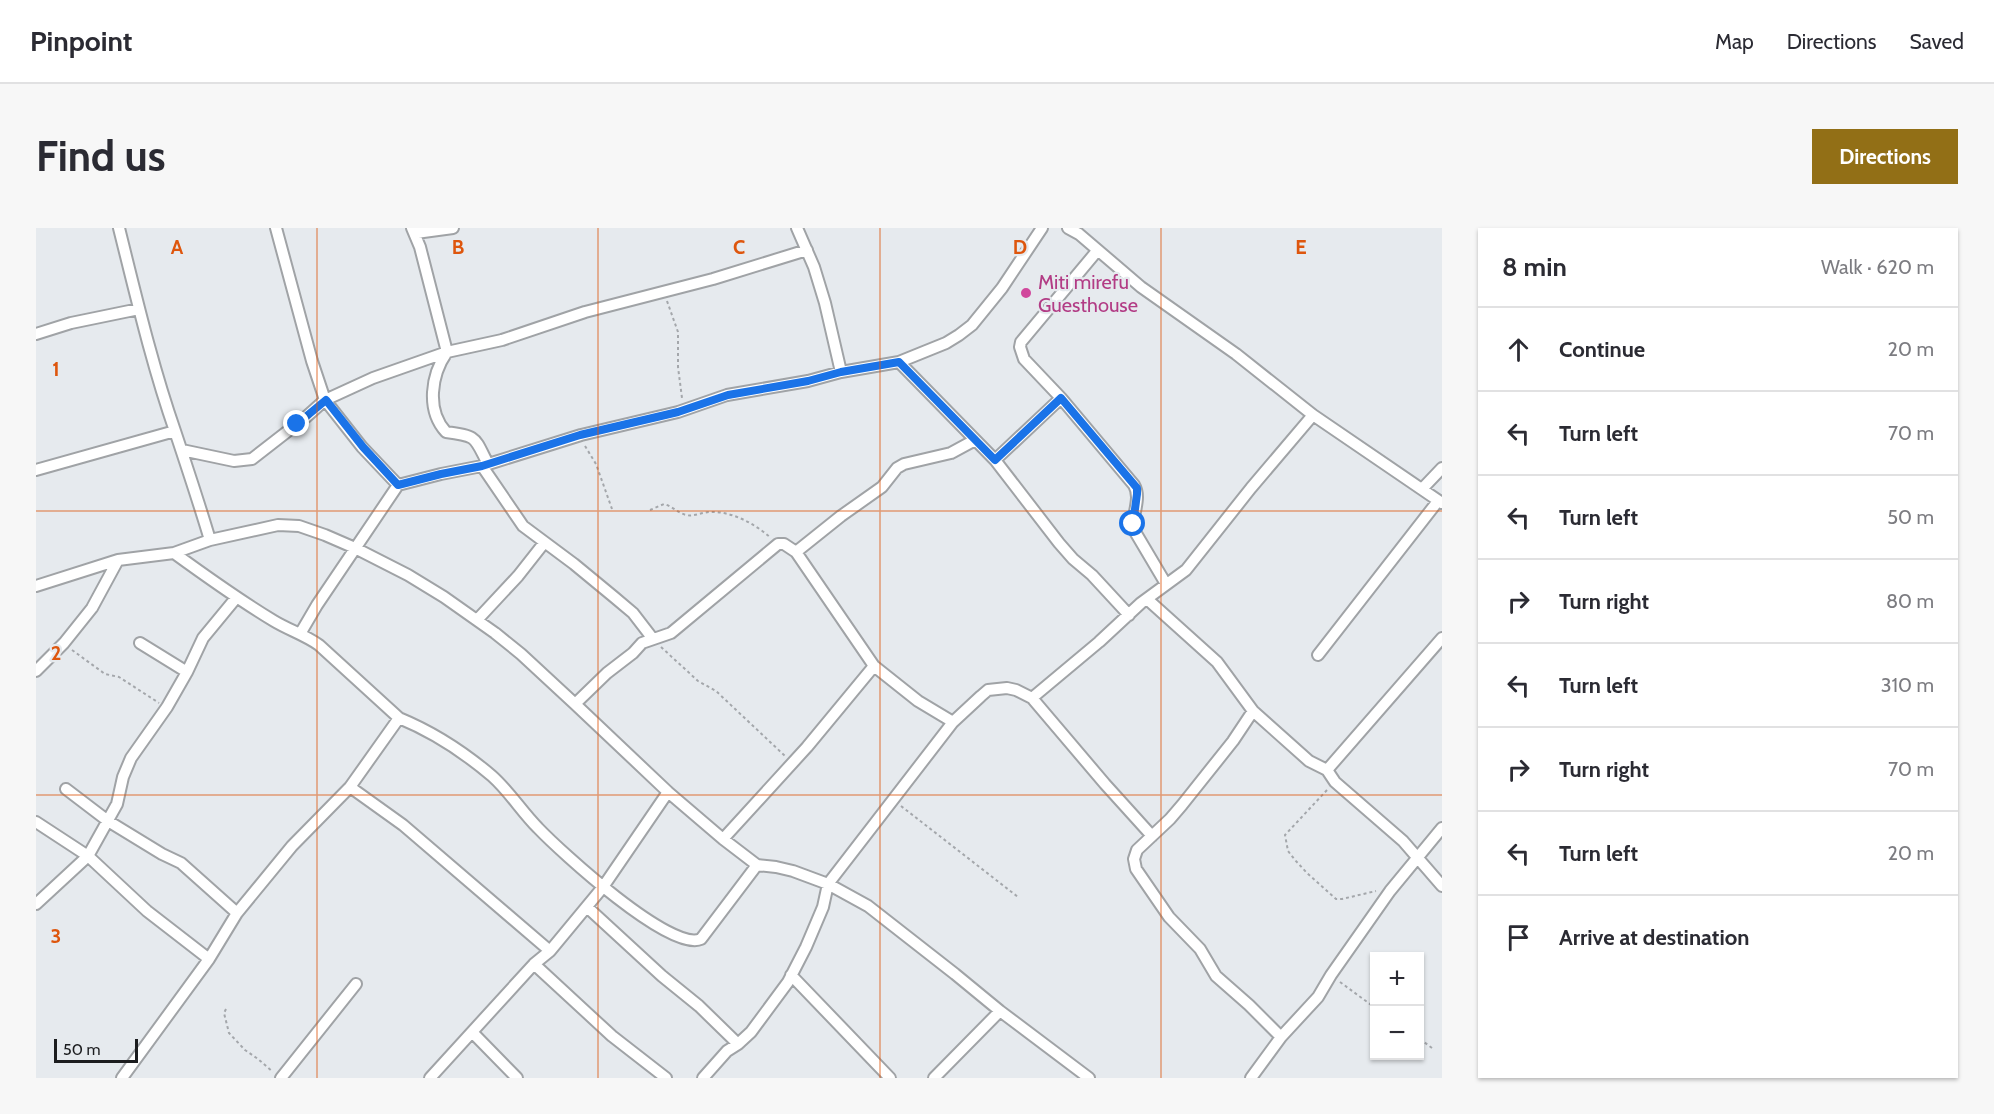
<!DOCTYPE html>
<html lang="en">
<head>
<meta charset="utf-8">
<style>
	:root { --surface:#fff; --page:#f7f7f7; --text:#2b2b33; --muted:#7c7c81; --line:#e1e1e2; --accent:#926f16 }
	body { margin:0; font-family:Cabin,sans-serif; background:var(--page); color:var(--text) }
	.controls { position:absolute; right:18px; bottom:18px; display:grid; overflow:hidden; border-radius:0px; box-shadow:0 2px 4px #0004 }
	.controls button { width:54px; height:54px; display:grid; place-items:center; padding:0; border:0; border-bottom:2px solid var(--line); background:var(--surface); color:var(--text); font:30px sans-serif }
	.scale { position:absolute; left:18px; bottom:15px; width:84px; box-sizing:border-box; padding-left:6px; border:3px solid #1c1d1f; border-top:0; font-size:16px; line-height:21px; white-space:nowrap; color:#1c1d1f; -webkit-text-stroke:4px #e6eaee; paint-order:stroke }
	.stop { position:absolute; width:18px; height:18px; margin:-14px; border:4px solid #1a73e8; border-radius:50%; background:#fff }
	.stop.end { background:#1a73e8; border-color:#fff; box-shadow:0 2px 6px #0008 }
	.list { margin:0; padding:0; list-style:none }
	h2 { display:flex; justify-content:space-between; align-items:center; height:78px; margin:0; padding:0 24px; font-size:26px }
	h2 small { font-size:20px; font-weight:400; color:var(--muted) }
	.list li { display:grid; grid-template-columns:39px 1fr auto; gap:18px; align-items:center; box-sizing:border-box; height:84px; padding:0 24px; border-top:2px solid var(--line) }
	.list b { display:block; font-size:22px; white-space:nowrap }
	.list em { font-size:20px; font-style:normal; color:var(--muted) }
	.icon { flex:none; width:33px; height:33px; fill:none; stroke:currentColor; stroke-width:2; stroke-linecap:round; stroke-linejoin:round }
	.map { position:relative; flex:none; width:1406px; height:850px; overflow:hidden; border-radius:0px }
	header { display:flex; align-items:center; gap:36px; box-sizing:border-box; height:84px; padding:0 30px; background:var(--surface); border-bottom:2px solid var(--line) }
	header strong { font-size:28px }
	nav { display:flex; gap:33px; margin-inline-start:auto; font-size:21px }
	.intro { display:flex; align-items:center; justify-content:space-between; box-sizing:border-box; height:144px; padding:0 36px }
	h1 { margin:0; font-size:42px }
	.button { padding:15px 27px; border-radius:0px; background:var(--accent); color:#fff; font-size:21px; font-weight:700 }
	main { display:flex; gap:36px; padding:0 36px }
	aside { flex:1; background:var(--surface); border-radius:0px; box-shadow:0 2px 4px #0004 }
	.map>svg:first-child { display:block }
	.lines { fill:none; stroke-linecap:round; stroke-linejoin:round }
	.street-casing { stroke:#a0a3a6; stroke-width:14 }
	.path { stroke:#a4a7ab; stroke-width:2; stroke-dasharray:3 3; stroke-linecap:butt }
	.street { stroke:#fff; stroke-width:10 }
	.route { stroke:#1a73e8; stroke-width:8 }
	.grid { fill:none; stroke:#de560d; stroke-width:1.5; stroke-opacity:0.55 }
	.hotel-dot { fill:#d1479c; stroke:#e6eaee; stroke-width:2 }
	.labels { text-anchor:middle; stroke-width:4.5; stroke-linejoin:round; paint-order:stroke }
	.hotel-label { font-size:20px; fill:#b23c85; stroke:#e6eaee; text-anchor:start }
	.grid-label { font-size:20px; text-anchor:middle; font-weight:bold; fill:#de560d; stroke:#e6eaee; stroke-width:4.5; stroke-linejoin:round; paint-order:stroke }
</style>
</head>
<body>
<header>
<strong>Pinpoint</strong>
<nav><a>Map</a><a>Directions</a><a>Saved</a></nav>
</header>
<div class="intro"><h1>Find us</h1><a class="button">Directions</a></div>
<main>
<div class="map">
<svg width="1406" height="850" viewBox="0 0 1406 850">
	<rect width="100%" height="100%" fill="#e6eaee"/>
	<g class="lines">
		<defs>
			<path id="street" d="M83 0C100 68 116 137 139 203 151 239 163 275 174 312
				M240 0 276 133 289 172 326 219 362 257
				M376 0 384 19 411 124C395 147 390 182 410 204 442 208 438 209 452 236
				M761 0 778 39 789 75 805 144
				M1032 0 1043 6 1105 59 1200 126 1277 187 1406 275
				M380 5 417 0
				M1061 23 985 114 984 119 988 131 1025 170 1098 257C1106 271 1095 287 1098 302L1130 356
				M0 106 35 95 103 81
				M863 134 959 232 1023 315 1037 331 1056 347 1093 387
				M146 222 198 233 216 231 270 189 289 172 337 150 411 124 466 112 549 84 677 51 771 22
				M959 232 1025 170
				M446 238 487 298 538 336 578 369 597 385 617 411
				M0 242 139 203
				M1386 261 1406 240
				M760 324 805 288 846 259 861 240 868 236 915 225 939 212
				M138 325C171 349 203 372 238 393 253 402 269 407 283 417L363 490C397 504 429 525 456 548 473 563 486 584 502 600 524 623 635 725 665 711L721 637
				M0 358 82 332 138 325 174 312 242 297 263 298 289 307 319 320 372 347 408 369 459 405 485 426 539 476 632 564 687 611 721 637 740 639 757 643 792 656 832 678 919 746 964 783 1053 850
				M1111 371 1181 434 1217 483 1273 533 1291 542 1299 554 1367 613 1406 658
				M441 392 482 348 508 315
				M264 406 281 377 362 257 405 246 446 238 545 207 642 184 691 167 772 153 805 144 863 134 910 115 923 107 936 97 966 60 1006 0
				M104 415 151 444
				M1282 427 1402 273
				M0 443 28 415 56 380 82 332
				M996 470 1063 414 1105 375 1150 342 1215 260 1277 187
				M539 476 571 445 597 425 606 415 635 405 742 316H748L760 324 838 438 882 473 917 494
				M1217 483 1197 513 1146 577 1134 591 1101 622 1098 631 1100 641 1133 689 1164 721 1180 748 1213 777 1245 809
				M1291 542 1406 410
				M314 559 367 597 514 723
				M30 561 72 593 126 626 145 635 201 685
				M0 594 52 628 111 683 173 731
				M687 611 771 519 838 438
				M0 676 52 628 81 576 87 549 95 530 131 479 151 444 167 410 200 370
				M551 679 626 748 663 778 702 816
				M498 736 576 808 630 850
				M755 747 854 850
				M436 804 481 850
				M86 850 173 731 201 685 256 618 314 559 363 490
				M245 850 320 756
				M394 850 498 736 514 723 567 659 632 564
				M667 850 691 823 702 816 715 804 752 754 770 719 787 679 792 656 917 494 945 468 952 462 971 460 980 462 996 470 1069 556 1116 608
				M898 850 964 783
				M1215 850 1245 809 1282 769 1295 747 1354 663 1406 600"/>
		</defs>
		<use href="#street" class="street-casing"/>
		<path class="path" d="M631 73 642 104V139L646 170
			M549 218 560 236 576 281
			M614 282 628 276C636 278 642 285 650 287 658 289 666 284 674 284 696 283 719 296 735 310
			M625 419 662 453 680 463 749 528
			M36 422 69 446 83 449 123 475
			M1291 562 1249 607 1252 623 1259 632 1271 645 1300 671H1306L1340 663
			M865 578 982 669
			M1304 754 1338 779
			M190 781 188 785 193 805 209 822 222 831 237 844
			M1384 811 1396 820"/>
		<use href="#street" class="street"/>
	</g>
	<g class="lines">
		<path class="route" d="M261 196 290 172 327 219 362 257 405 246 446 238 544 207 642 184 692 167 772 153 805 144 863 134 959 232 1025 170 1101 260V266L1097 296"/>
	</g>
	<path class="grid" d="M281 0V850M562 0V850M844 0V850M1125 0V850M0 283H1406M0 567H1406"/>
	<circle class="hotel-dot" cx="990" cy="65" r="6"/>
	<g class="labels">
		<g class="hotel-label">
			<text x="1002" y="61">Miti mirefu<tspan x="1002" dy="23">Guesthouse</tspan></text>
		</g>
	</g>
	<g class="grid-label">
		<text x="141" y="26">A</text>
		<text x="422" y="26">B</text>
		<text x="703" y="26">C</text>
		<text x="984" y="26">D</text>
		<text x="1265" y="26">E</text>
		<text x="20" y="148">1</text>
		<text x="20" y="432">2</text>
		<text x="20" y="715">3</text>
	</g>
</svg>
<div class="controls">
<button>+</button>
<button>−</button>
</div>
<div class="scale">50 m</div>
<div class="stop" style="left:1097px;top:296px"></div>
<div class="stop end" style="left:261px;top:196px"></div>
</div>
<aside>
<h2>8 min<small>Walk · 620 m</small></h2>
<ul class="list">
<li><svg class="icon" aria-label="ahead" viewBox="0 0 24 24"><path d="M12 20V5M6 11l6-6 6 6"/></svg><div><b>Continue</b></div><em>20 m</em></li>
<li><svg class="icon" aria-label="left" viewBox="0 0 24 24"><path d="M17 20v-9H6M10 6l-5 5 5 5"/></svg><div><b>Turn left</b></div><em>70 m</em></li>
<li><svg class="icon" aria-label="left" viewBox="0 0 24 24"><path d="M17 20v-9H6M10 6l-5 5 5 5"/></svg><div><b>Turn left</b></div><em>50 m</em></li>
<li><svg class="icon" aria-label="right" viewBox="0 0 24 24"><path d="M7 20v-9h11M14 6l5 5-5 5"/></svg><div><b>Turn right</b></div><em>80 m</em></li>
<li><svg class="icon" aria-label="left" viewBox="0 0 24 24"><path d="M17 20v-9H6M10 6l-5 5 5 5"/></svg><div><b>Turn left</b></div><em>310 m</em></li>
<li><svg class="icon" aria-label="right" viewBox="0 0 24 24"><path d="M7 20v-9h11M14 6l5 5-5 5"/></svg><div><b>Turn right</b></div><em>70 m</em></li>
<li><svg class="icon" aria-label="left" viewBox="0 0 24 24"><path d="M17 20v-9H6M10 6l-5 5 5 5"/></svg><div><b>Turn left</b></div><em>20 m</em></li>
<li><svg class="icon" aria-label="arrive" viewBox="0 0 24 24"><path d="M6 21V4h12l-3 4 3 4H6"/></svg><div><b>Arrive at destination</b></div></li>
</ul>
</aside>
</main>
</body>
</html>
